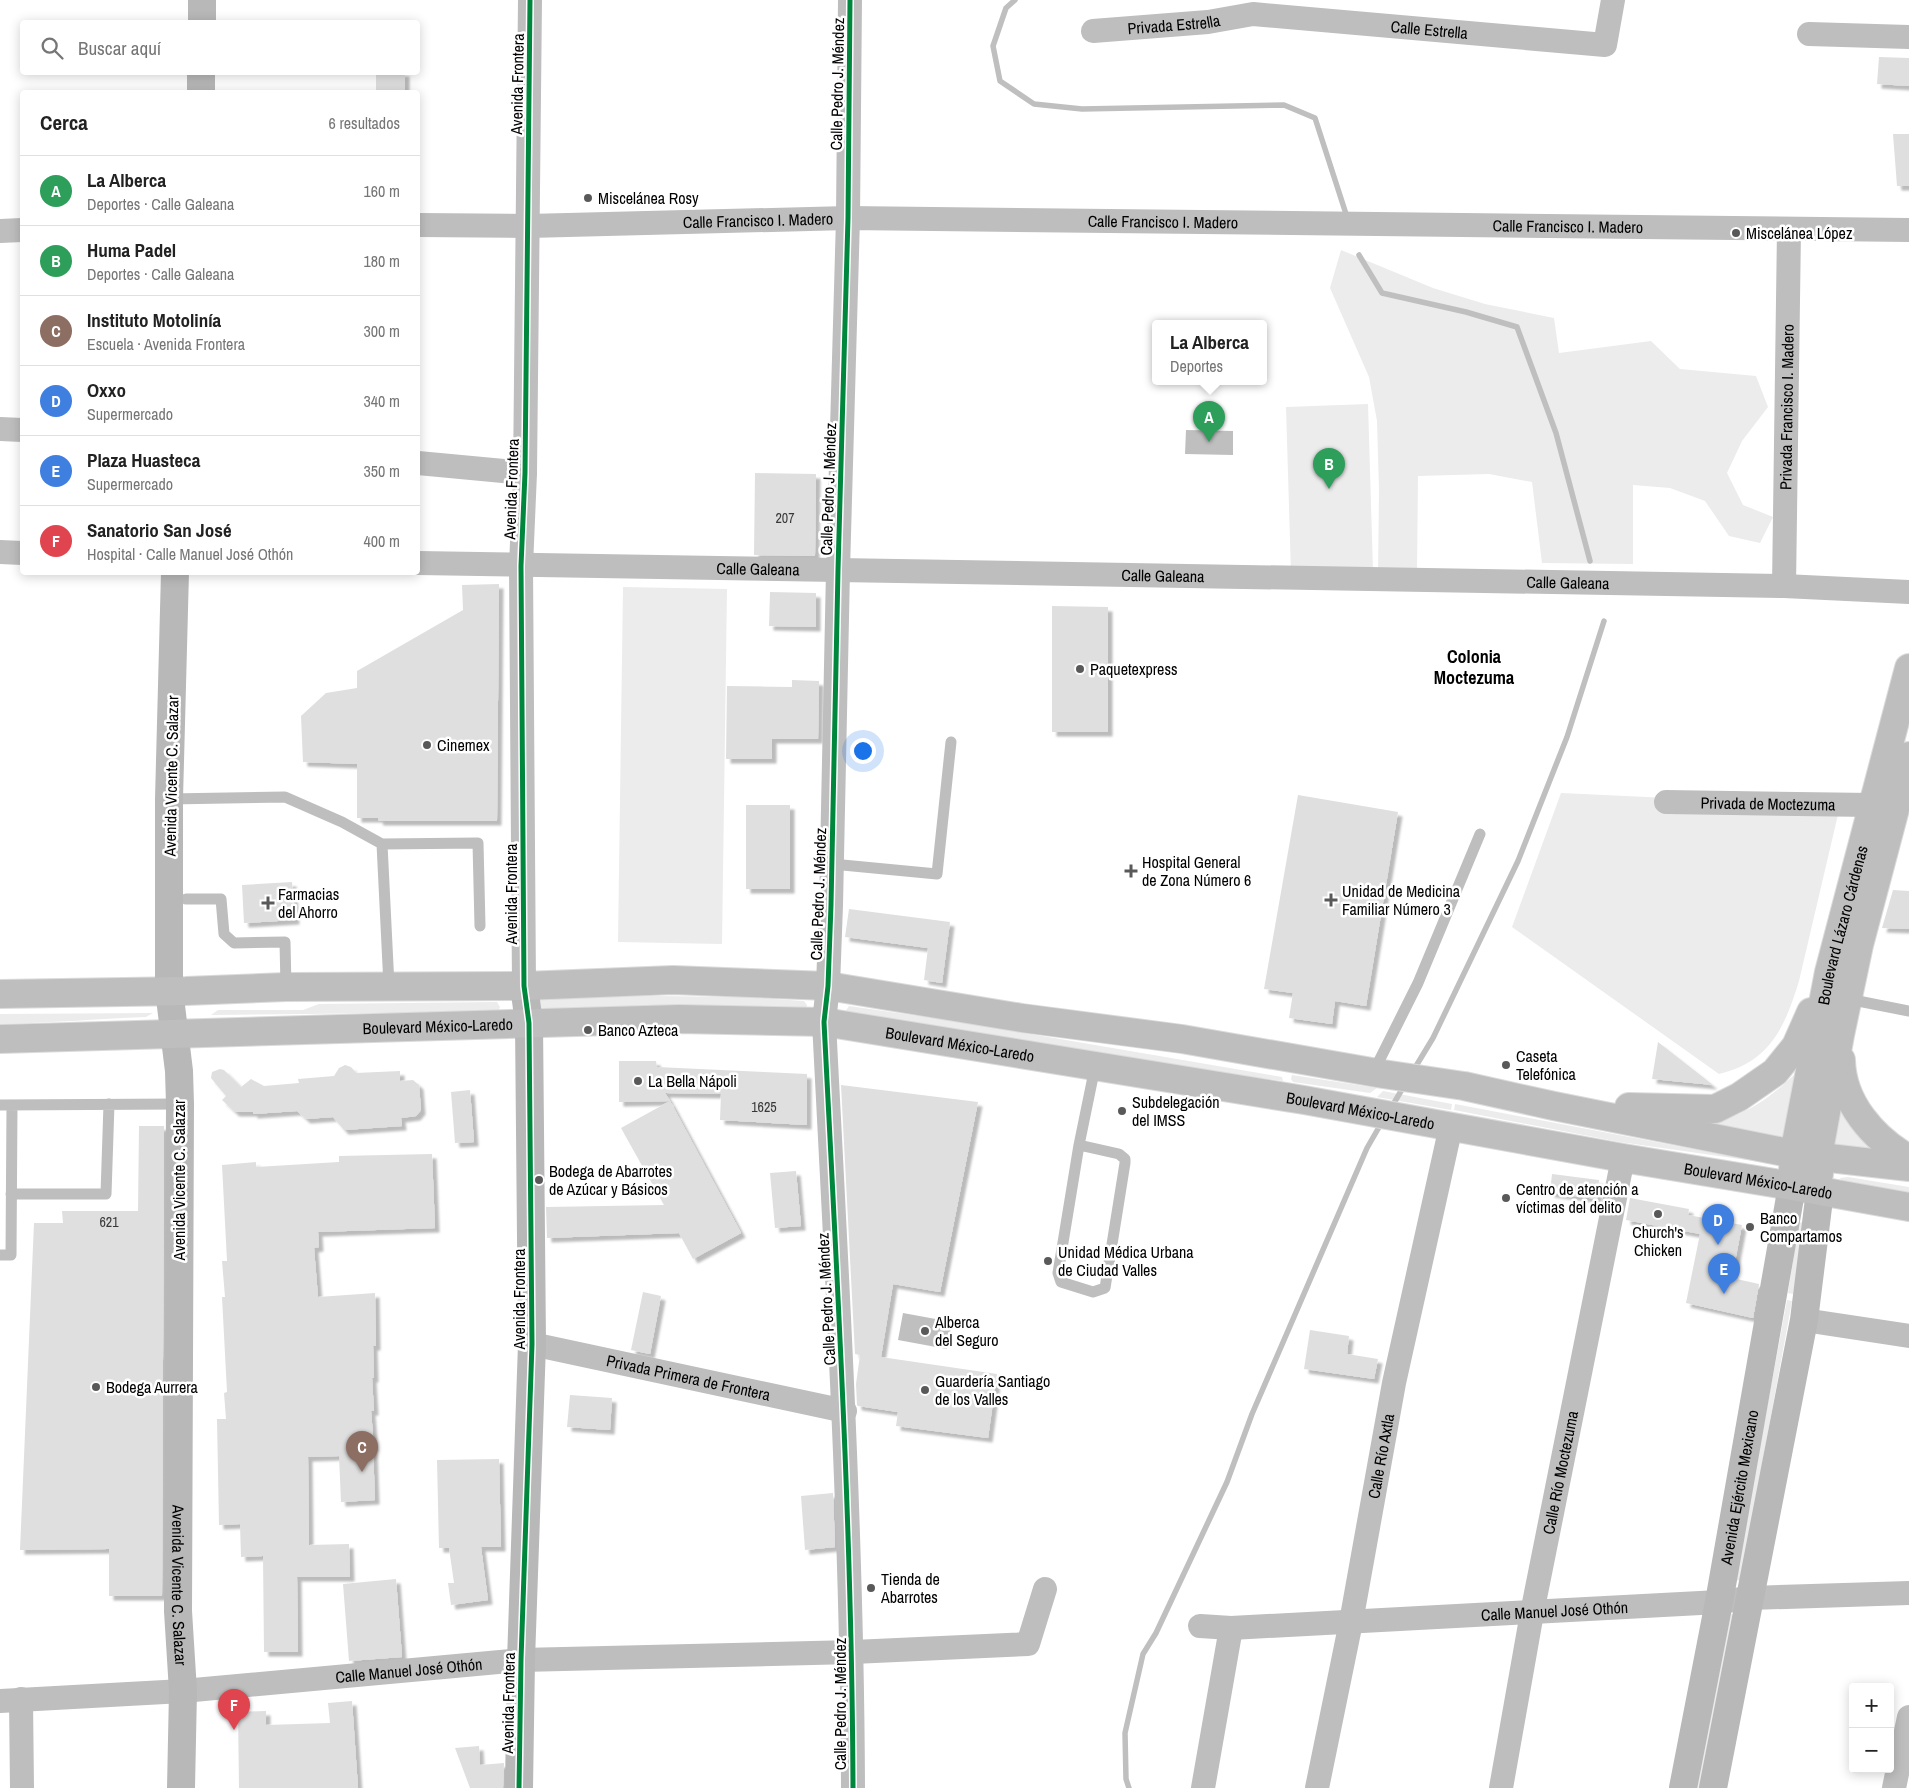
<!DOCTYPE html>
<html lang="es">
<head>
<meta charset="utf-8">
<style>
	:root { --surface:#fff; --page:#f2f2f2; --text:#222; --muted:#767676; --line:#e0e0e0; --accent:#7c3aed }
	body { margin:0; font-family:"Archivo Narrow",sans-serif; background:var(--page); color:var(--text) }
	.controls { position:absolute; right:15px; bottom:15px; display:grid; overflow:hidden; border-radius:5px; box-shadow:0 2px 12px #0003 }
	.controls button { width:45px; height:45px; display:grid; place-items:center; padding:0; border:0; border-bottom:1px solid var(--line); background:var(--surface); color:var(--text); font:25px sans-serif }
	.you { position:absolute; left:862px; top:750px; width:18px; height:18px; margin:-12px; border:4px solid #fff; border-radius:50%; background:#1a73e8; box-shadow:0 0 0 8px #1a73e833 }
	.badge { display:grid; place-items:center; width:32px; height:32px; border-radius:50%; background:var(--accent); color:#fff; font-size:16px; font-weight:700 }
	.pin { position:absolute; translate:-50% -41px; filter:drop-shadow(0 1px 2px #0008) }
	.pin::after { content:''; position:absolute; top:26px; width:18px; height:15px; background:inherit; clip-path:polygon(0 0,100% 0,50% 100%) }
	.popup { position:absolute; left:1152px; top:320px; width:115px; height:65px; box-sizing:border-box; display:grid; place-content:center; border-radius:5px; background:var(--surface); filter:drop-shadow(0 1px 4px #0005); font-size:16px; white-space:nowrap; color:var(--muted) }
	.popup b { font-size:19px; color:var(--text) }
	.popup::after { content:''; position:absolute; left:50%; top:100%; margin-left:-10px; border:10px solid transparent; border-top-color:var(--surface) }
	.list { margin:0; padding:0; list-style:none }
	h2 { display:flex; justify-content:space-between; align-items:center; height:65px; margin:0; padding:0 20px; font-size:21px }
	h2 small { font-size:16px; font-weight:400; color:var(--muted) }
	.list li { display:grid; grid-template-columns:32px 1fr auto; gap:15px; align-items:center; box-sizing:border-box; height:70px; padding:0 20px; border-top:1px solid var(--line) }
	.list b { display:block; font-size:19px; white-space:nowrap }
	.list p { margin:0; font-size:16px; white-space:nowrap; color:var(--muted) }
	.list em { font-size:16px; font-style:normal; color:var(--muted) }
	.icon { flex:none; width:28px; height:28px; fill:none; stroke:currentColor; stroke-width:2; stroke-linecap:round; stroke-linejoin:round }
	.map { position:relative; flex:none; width:1909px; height:1788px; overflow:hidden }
	.search { position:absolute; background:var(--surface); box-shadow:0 2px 12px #0003; left:20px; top:20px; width:400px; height:55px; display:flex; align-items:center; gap:12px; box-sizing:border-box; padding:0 18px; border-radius:5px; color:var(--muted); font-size:19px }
	.panel { position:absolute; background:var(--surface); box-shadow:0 2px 12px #0003; left:20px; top:90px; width:400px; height:485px; border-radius:5px }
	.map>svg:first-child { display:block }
	.green { fill:#ececec }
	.water { fill:#bfbfbf }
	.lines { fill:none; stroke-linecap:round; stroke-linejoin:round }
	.stream { stroke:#bfbfbf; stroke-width:5.5 }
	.building { fill:#dfdfdf; filter:url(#shadow) }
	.primary-casing { stroke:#dbdbdb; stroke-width:30 }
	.lane { stroke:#bebebe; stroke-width:11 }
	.street { stroke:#bebebe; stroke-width:24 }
	.secondary { stroke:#b8b8b8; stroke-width:28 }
	.primary { stroke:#bebebe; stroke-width:28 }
	.cycleway-casing { stroke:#fff; stroke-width:8 }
	.cycleway { stroke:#00873e; stroke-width:5 }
	.poi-dot { fill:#595959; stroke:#fff; stroke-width:2 }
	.labels { text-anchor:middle; stroke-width:5; stroke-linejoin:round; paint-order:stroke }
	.number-label { font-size:14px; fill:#383838 }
	.street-label { font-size:16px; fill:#000; stroke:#fff }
	.poi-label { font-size:16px; fill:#000; stroke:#fff; text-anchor:start }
	.neighbourhood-label { font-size:18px; font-weight:bold; fill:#000; stroke:#fff }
</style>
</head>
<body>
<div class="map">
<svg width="1909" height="1788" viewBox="0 0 1909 1788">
	<defs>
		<filter id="shadow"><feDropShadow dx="4.5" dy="4.5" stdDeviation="1" flood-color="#0004"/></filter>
	</defs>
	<rect width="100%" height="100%" fill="#fff"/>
	<path class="green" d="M1341 250 1433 288 1485 304 1554 318 1559 353 1651 341 1680 369 1756 376 1768 407 1742 441 1727 473 1743 505 1773 517 1760 543 1729 536 1705 501 1670 488 1633 485V564L1542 563 1532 482 1489 474 1418 476 1417 573H1378L1379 490 1377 421 1369 377 1330 288Z
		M1368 404 1373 571 1291 573 1286 407Z
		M623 587 727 589 722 944 618 942Z
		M1561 793 1840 806 1799 981C1785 1027 1770 1062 1719 1074L1512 927Z
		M655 996 742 997 804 1001 807 1005 806 1009 658 1006 538 1009V997Z
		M497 1002 500 1007 498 1012 211 1015 218 1010H303L319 1004Z
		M849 1006 960 1022 1282 1077 1283 1081 1144 1062 845 1012Z
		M153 1013 146 1017C97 1019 49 1023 0 1024V1014Z
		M1796 1073 1783 1141 1711 1126C1749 1111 1766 1102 1796 1073Z
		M1292 1075 1377 1088 1370 1093 1293 1082 1291 1079Z
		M1383 1091 1452 1104 1451 1110 1377 1097Z
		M1838 1094 1883 1154 1831 1145Z
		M1455 1104 1761 1162 1620 1142 1454 1110Z
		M1848 1177 1909 1187V1196L1843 1183 1840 1178Z
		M1799 1222 1806 1223 1793 1294 1788 1293Z
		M1787 1300 1792 1301 1741 1580 1735 1581Z
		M1729 1614H1735L1702 1788H1696Z"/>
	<path class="water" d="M1186 430 1233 431V455L1185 454Z
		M903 1313 952 1322 947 1349 898 1340Z"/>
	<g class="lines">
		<path class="stream" d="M1015 0 1006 8 993 46 1000 81 1034 104 1082 109 1284 105 1315 118 1347 217
			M1359 255 1382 293 1466 312 1517 327 1556 433 1590 561
			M1413 1071 1433 1038 1518 861 1567 737 1604 621
			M1391 1108 1404 1086
			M1129 1788 1126 1779 1125 1733 1143 1654 1156 1633 1227 1482 1252 1414 1367 1148 1382 1122"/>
	</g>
	<path class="building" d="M1879 57 1909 58V86L1877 84Z
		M376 72H405V92H376Z
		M1893 134H1909V186H1897Z
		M755 473 816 474 815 556 754 555Z
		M499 584 497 821H379L378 818H357V764L303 762 301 716 326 693 357 688V671L463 610 462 585Z
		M770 592 816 593V627L769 626Z
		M1052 606 1108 607V732H1052Z
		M792 680 819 681 818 739H772V759H726L727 686 792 687Z
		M1298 795 1398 812 1366 1006 1335 1001 1332 1024 1289 1018 1293 993 1264 989Z
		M746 805H790V889H746Z
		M292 882 295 920 244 923 242 885Z
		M1893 890 1909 891V929L1882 928Z
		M849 909 950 922 942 983 924 980 928 948 845 937Z
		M1658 1042 1713 1085 1652 1079Z
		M619 1061H656L657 1067 807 1074V1125L720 1120 721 1094 665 1093 670 1101 619 1102Z
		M345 1065 351 1067 356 1073 400 1071V1081L413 1080 419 1085 421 1110 416 1116 401 1118 402 1126 344 1130 333 1117 306 1119 297 1111 253 1114V1112H235L222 1100 226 1096 211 1078 212 1072 220 1069 224 1070 241 1087 251 1079 264 1086 299 1083 298 1079 334 1076 339 1068Z
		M841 1085 978 1102 940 1292 893 1284 881 1357 997 1374 988 1438 896 1426 898 1412 858 1406 857 1405 856 1384 860 1355 855 1354Z
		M470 1090 474 1142 455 1143 451 1092Z
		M670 1101 741 1233 693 1259 679 1233 547 1238 546 1207 664 1205 621 1128Z
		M139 1126H164L162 1596H109V1549L20 1550 34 1223H63L62 1211H138Z
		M432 1154 435 1228 318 1232 319 1247 314 1248 318 1297 375 1293 376 1346H373L374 1378H372L374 1411H371L374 1447 373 1448 375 1500 341 1502 339 1456 308 1457 309 1545 349 1544 350 1577H297L298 1652H264L263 1556 241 1557 240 1524 219 1525 217 1419H226L224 1393 227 1392 222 1297H225L222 1261H227L222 1165 256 1162V1167L339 1162V1156Z
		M796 1171 801 1226 775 1228 770 1173Z
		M1552 1174 1599 1180 1597 1199 1550 1193Z
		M1630 1198 1689 1209 1688 1215 1742 1225 1732 1278 1759 1284 1753 1318 1686 1303 1700 1234 1626 1220Z
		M643 1292 661 1296 650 1354 631 1350Z
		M1310 1330 1349 1336 1347 1354 1378 1359 1374 1379 1304 1369Z
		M570 1395 612 1398 610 1430 567 1427Z
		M499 1459 501 1547H481L488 1600 451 1605 448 1583H454L449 1548H439L437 1460Z
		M833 1493 835 1547 805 1550 801 1496Z
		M396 1579 402 1657 349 1661 343 1584Z
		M352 1701 358 1788H239L238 1712 266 1711V1725L330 1723 328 1703Z
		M479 1746 480 1765 504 1763 503 1788H470L455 1748Z"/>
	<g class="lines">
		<defs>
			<g id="primary">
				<path d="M0 994 186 991 286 987 524 986 673 980 828 986 1022 1018 1182 1039 1383 1074 1464 1086 1554 1106 1794 1154 1909 1167"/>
				<path id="s13" d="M0 1039 679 1019 824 1022 1304 1100 1623 1158 1792 1186 1909 1207"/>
				<path d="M1841 1060C1842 1103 1873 1138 1909 1159"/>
				<path d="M1629 1107 1715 1109 1739 1097 1775 1072 1796 1046 1811 1012"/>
				<path id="s14" d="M1793 1170 1794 1154 1829 972 1909 668"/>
				<path d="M1819 1174 1818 1156 1840 1035 1859 945 1909 756"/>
			</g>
		</defs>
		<use href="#primary" class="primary-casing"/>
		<path class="lane" d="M169 799 285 797 342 822 382 844 389 986
			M382 844 478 843 480 926
			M832 864 937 874 951 742
			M186 899H221L224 934 234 943 285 942 286 987
			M1848 999 1909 1011
			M1374 1071 1418 983 1480 834
			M0 1105 180 1104
			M1079 1145 1119 1154 1125 1159V1163L1105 1288 1093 1292 1061 1282 1058 1273 1079 1145 1095 1067
			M11 1194H106L109 1104
			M0 1255H11L12 1105"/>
		<g class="street">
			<path d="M850 0 848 218 838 570 831 905 828 986 824 1022C837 1277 852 1532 853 1788"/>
			<path id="s1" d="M1093 31 1208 22 1253 14 1605 45 1613 0"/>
			<path d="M1809 34 1909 37"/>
			<path id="s2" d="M418 225 528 226 848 218 1909 230"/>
			<path d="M0 231 22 230"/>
			<path d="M0 429 22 430"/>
			<path d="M418 463 525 473"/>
			<path d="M0 552 22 553"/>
			<path id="s3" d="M418 563 1784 586 1909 592"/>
			<path id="s4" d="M1784 586 1789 229"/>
			<path id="s5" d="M1666 802 1872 805"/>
			<path d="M524 986 521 566 525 473 530 0"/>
			<path d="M1804 1320 1909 1336"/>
			<path id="s6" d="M532 1344 845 1411"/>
			<path id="s7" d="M1200 1626 1231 1628 1719 1602 1750 1598 1909 1593"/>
			<path d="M21 1699 22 1788"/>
			<path id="s8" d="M0 1701 183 1691 521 1660 853 1652 1028 1644 1045 1589"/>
			<path d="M1203 1788 1231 1628"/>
			<path id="s9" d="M1317 1788 1351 1622 1394 1383 1451 1126"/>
			<path id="s10" d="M1501 1788 1532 1613 1623 1158"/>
			<path d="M1894 1788 1909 1717"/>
		</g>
		<g class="secondary">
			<path d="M202 22V0"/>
			<path d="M201 92V72"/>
			<path id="s11" d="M175 572 169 799V990L179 1071 180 1104 178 1611 183 1691 181 1788"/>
			<path d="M519 1788 521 1660 532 1344 529 1023 524 986"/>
			<path id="s12" d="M1683 1788 1719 1602 1792 1186"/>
			<path d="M1713 1788 1804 1320 1820 1191"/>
		</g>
		<use href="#primary" class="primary"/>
		<defs>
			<path id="cycleway" d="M850 0 848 218 838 570 831 905 828 986 824 1022C837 1277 852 1532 853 1788
				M519 1788 521 1660 532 1344 529 1023 524 986 521 566 525 473 530 0"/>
		</defs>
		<use href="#cycleway" class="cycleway-casing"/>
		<use href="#cycleway" class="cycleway"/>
	</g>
	<g class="poi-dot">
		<circle cx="588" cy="198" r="5"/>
		<circle cx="1736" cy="233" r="5"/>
		<circle cx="1080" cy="669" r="5"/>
		<circle cx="427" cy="745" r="5"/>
		<path d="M1128.5 863.5h5v5h5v5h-5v5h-5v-5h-5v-5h5z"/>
		<path d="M1328.5 892.5h5v5h5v5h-5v5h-5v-5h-5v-5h5z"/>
		<path d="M265.5 895.5h5v5h5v5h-5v5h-5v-5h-5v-5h5z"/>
		<circle cx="588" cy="1030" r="5"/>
		<circle cx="1506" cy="1065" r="5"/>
		<circle cx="638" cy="1081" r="5"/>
		<circle cx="1122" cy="1111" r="5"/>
		<circle cx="539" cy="1180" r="5"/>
		<circle cx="1506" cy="1198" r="5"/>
		<circle cx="1658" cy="1214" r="5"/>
		<circle cx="1750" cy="1227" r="5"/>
		<circle cx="1048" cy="1261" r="5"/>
		<circle cx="925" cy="1331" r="5"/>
		<circle cx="96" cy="1387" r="5"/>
		<circle cx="925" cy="1390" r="5"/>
		<circle cx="871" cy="1588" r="5"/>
	</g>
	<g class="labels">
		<g class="number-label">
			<text x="785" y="523">207</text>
			<text x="764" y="1112">1625</text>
			<text x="109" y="1227">621</text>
		</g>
		<g class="street-label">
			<text dy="6" stroke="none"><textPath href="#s1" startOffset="81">Privada Estrella</textPath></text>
			<text dy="6" stroke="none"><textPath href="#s1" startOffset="338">Calle Estrella</textPath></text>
			<text transform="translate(517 84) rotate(-89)" y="6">Avenida Frontera</text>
			<text transform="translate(837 84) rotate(-89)" y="6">Calle Pedro J. Méndez</text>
			<text dy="6" stroke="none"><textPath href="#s2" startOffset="340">Calle Francisco I. Madero</textPath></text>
			<text dy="6" stroke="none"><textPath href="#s2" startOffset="745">Calle Francisco I. Madero</textPath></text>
			<text dy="6" stroke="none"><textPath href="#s2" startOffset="1150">Calle Francisco I. Madero</textPath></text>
			<text dy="6" stroke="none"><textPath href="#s4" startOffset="179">Privada Francisco I. Madero</textPath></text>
			<text transform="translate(511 489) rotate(-88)" y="6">Avenida Frontera</text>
			<text transform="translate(828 489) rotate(-88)" y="6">Calle Pedro J. Méndez</text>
			<text dy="6" stroke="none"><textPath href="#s3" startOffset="340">Calle Galeana</textPath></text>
			<text dy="6" stroke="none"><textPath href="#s3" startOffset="745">Calle Galeana</textPath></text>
			<text dy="6" stroke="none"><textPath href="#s3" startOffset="1150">Calle Galeana</textPath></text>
			<text transform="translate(171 776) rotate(-89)" y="6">Avenida Vicente C. Salazar</text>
			<text dy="6" stroke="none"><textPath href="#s5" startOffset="102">Privada de Moctezuma</textPath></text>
			<text transform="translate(511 894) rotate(-90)" y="6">Avenida Frontera</text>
			<text transform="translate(818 894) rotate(-88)" y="6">Calle Pedro J. Méndez</text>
			<text dy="6" stroke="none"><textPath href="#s14" startOffset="250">Boulevard Lázaro Cárdenas</textPath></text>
			<text dy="6" stroke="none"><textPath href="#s13" startOffset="438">Boulevard México-Laredo</textPath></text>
			<text dy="6" stroke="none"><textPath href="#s13" startOffset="962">Boulevard México-Laredo</textPath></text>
			<text dy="6" stroke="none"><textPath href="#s13" startOffset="1368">Boulevard México-Laredo</textPath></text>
			<text transform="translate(179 1180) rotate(-90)" y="6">Avenida Vicente C. Salazar</text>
			<text dy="6" stroke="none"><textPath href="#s13" startOffset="1772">Boulevard México-Laredo</textPath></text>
			<text transform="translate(519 1299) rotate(-90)" y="6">Avenida Frontera</text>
			<text transform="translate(826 1299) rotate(-93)" y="6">Calle Pedro J. Méndez</text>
			<text dy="6" stroke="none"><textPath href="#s6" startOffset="160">Privada Primera de Frontera</textPath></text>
			<text dy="6" stroke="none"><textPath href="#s9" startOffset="338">Calle Río Axtla</textPath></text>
			<text dy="6" stroke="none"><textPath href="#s10" startOffset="321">Calle Río Moctezuma</textPath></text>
			<text dy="6" stroke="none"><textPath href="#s12" startOffset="306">Avenida Ejército Mexicano</textPath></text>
			<text dy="6" stroke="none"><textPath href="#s11" startOffset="1014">Avenida Vicente C. Salazar</textPath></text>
			<text dy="6" stroke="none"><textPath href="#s7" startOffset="355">Calle Manuel José Othón</textPath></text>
			<text dy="6" stroke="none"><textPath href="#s8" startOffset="410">Calle Manuel José Othón</textPath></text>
			<text transform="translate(508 1703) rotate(-89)" y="6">Avenida Frontera</text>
			<text transform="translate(840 1704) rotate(-90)" y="6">Calle Pedro J. Méndez</text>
		</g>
		<g class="poi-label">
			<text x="598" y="204">Miscelánea Rosy</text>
			<text x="1746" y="239">Miscelánea López</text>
			<text x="1090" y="675">Paquetexpress</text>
			<text x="437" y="751">Cinemex</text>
			<text x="1142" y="868">Hospital General<tspan x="1142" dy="18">de Zona Número 6</tspan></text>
			<text x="1342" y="897">Unidad de Medicina<tspan x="1342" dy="18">Familiar Número 3</tspan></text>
			<text x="278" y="900">Farmacias<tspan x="278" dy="18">del Ahorro</tspan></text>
			<text x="598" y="1036">Banco Azteca</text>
			<text x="1516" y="1062">Caseta<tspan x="1516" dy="18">Telefónica</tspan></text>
			<text x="648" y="1087">La Bella Nápoli</text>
			<text x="1132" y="1108">Subdelegación<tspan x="1132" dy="18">del IMSS</tspan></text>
			<text x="549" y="1177">Bodega de Abarrotes<tspan x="549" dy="18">de Azúcar y Básicos</tspan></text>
			<text x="1516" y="1195">Centro de atención a<tspan x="1516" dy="18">víctimas del delito</tspan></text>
			<text x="1760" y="1224">Banco<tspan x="1760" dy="18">Compartamos</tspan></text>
			<text x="1658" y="1238" text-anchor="middle">Church's<tspan x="1658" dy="18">Chicken</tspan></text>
			<text x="1058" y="1258">Unidad Médica Urbana<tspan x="1058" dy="18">de Ciudad Valles</tspan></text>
			<text x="935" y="1328">Alberca<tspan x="935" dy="18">del Seguro</tspan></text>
			<text x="935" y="1387">Guardería Santiago<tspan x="935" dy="18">de los Valles</tspan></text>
			<text x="106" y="1393">Bodega Aurrera</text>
			<text x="881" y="1585">Tienda de<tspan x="881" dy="18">Abarrotes</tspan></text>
		</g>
		<g class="neighbourhood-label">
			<text x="1474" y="663">Colonia<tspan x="1474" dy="21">Moctezuma</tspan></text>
		</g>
	</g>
</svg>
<div class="controls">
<button>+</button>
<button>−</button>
</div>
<div class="you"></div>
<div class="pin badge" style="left:1209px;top:442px;background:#2e9e5b">A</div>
<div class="popup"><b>La Alberca</b>Deportes</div>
<div class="pin badge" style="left:1329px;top:489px;background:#2e9e5b">B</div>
<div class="pin badge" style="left:362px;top:1472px;background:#8d6e63">C</div>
<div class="pin badge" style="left:1718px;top:1245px;background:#3f7fe0">D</div>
<div class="pin badge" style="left:1724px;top:1294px;background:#3f7fe0">E</div>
<div class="pin badge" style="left:234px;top:1730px;background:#e0444e">F</div>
<div class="search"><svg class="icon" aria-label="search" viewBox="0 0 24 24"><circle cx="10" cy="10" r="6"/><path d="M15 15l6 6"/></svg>Buscar aquí</div>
<section class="panel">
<h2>Cerca<small>6 resultados</small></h2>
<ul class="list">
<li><span class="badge" style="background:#2e9e5b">A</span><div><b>La Alberca</b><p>Deportes · Calle Galeana</p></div><em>160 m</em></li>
<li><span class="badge" style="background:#2e9e5b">B</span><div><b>Huma Padel</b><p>Deportes · Calle Galeana</p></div><em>180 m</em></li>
<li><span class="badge" style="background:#8d6e63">C</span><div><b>Instituto Motolinía</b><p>Escuela · Avenida Frontera</p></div><em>300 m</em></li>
<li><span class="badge" style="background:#3f7fe0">D</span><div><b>Oxxo</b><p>Supermercado</p></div><em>340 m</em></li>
<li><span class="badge" style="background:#3f7fe0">E</span><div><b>Plaza Huasteca</b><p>Supermercado</p></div><em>350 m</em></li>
<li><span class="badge" style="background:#e0444e">F</span><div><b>Sanatorio San José</b><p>Hospital · Calle Manuel José Othón</p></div><em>400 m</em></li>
</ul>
</section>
</div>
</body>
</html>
